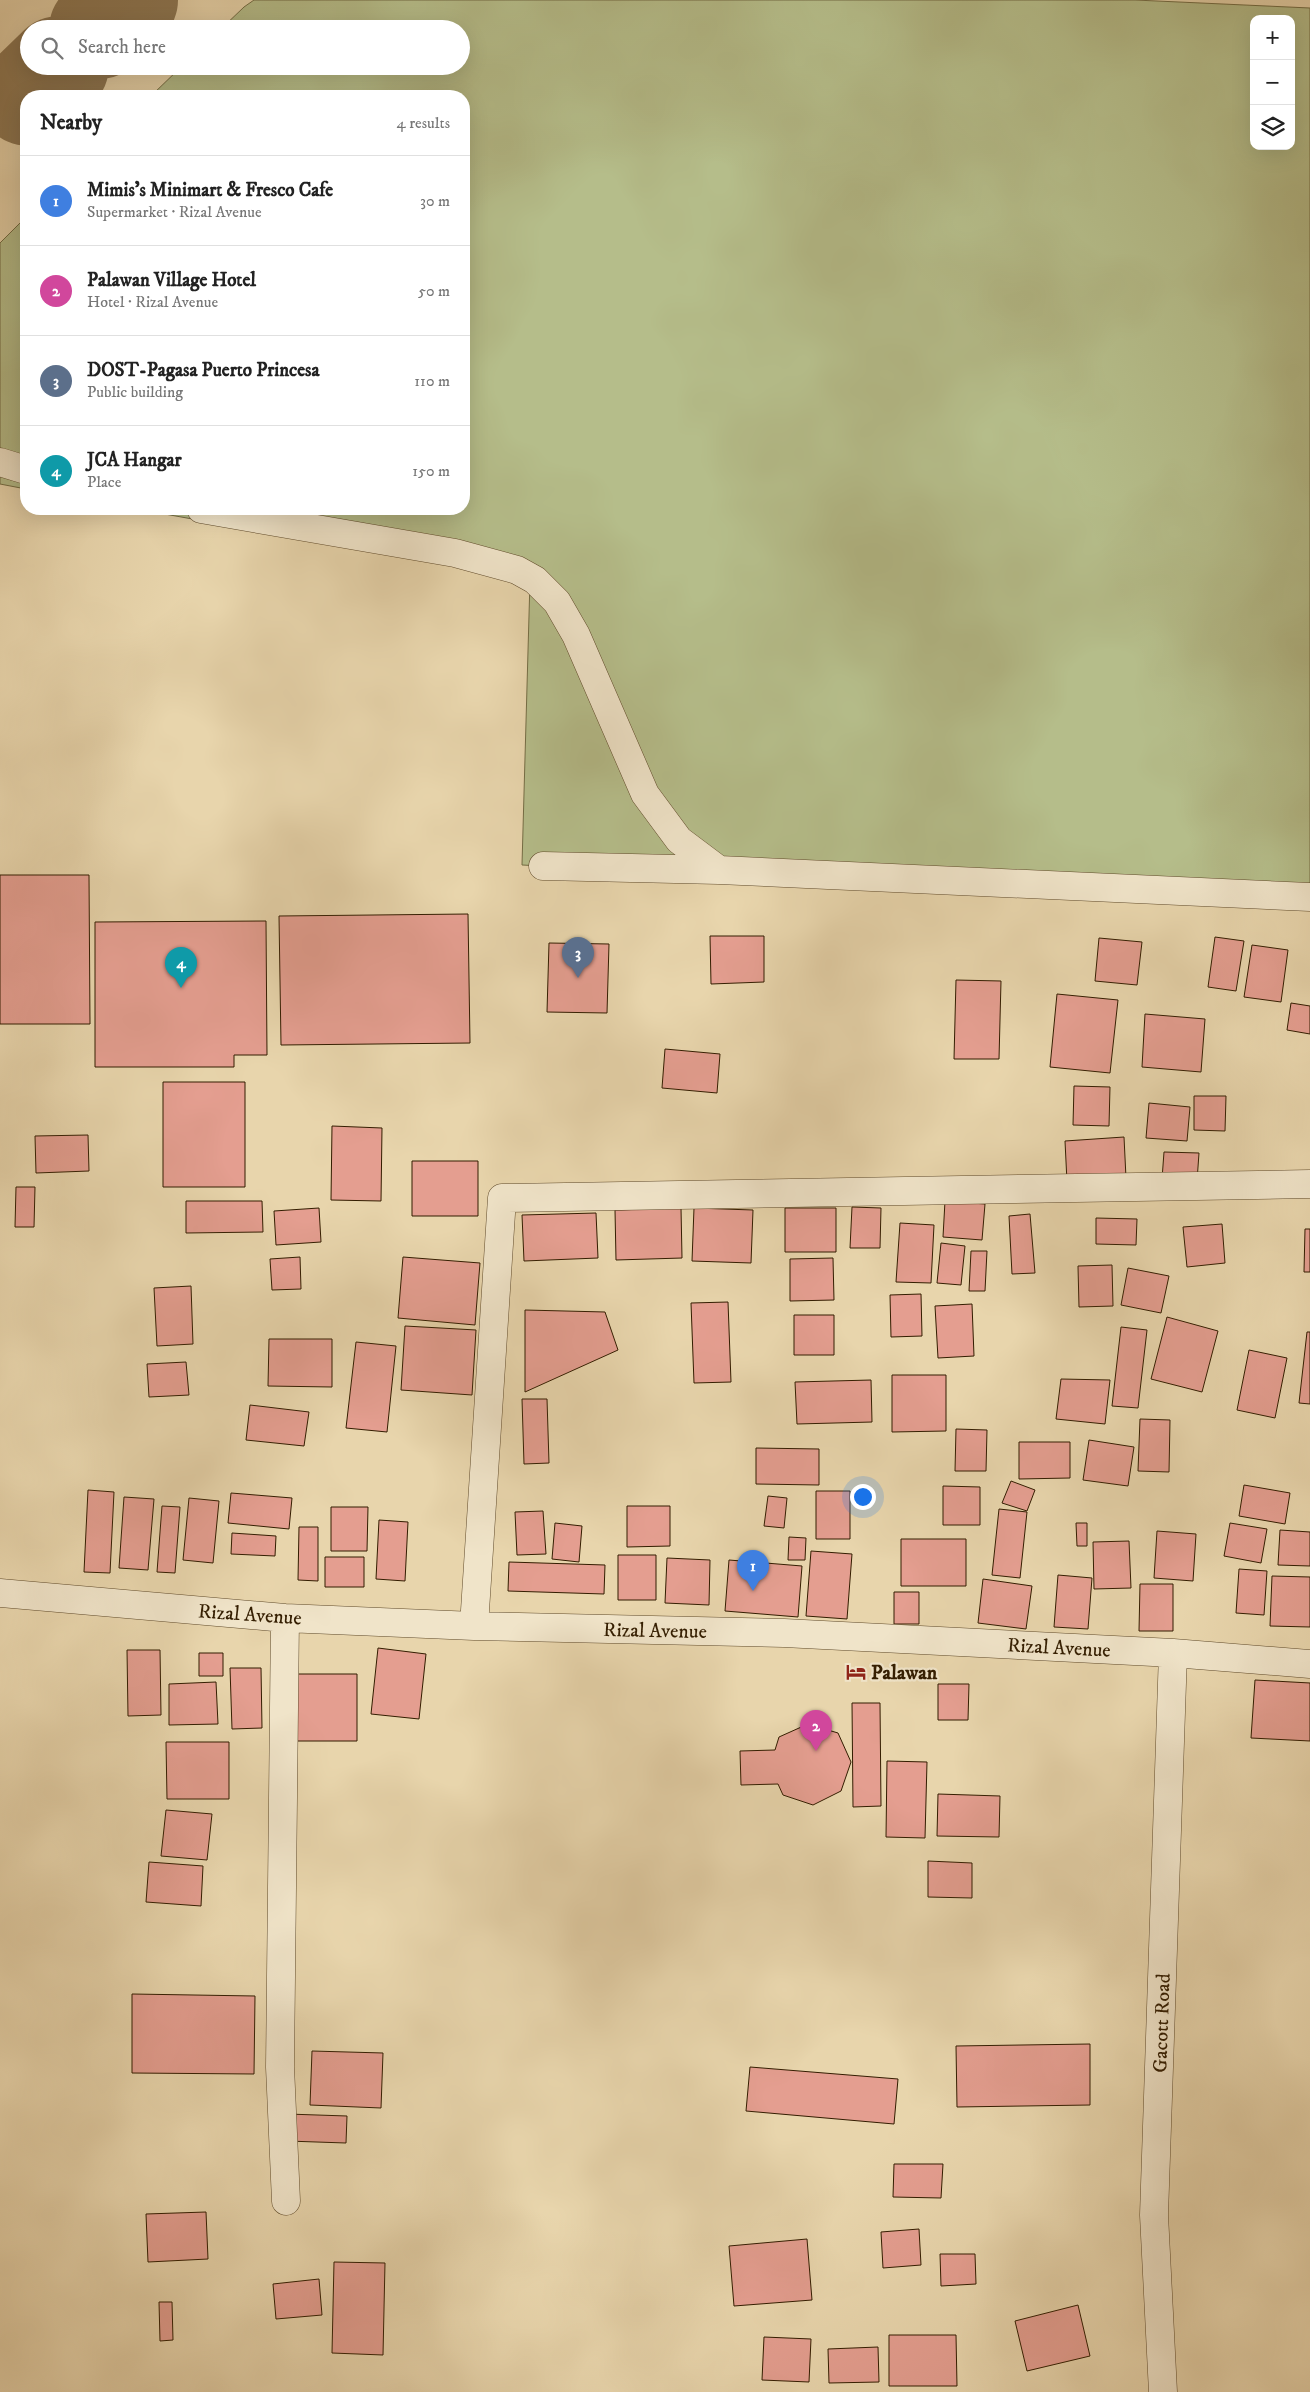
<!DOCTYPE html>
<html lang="en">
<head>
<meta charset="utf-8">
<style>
	:root { --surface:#fff; --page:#f2f2f2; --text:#222; --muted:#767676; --line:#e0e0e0; --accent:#ea580c }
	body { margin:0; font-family:"IM FELL DW Pica",serif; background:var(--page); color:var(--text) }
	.controls { position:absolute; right:15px; top:15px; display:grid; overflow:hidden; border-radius:10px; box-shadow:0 5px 20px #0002 }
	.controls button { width:45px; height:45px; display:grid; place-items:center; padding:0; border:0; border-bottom:1px solid var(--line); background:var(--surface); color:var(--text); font:25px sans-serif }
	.you { position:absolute; left:862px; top:1496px; width:18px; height:18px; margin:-12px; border:4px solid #fff; border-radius:50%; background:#1a73e8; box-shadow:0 0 0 8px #1a73e833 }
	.badge { display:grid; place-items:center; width:32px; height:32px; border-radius:50%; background:var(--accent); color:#fff; font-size:16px; font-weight:700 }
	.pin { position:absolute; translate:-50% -41px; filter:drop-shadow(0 1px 2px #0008) }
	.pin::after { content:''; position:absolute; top:26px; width:18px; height:15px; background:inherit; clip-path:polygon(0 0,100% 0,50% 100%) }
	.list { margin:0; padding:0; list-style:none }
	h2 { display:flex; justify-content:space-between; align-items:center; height:65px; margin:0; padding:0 20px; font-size:21px }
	h2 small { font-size:16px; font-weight:400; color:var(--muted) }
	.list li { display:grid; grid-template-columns:32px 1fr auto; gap:15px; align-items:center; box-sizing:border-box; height:90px; padding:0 20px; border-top:1px solid var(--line) }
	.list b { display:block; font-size:19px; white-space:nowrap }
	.list p { margin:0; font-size:16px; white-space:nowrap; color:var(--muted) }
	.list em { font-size:16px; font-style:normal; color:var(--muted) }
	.icon { flex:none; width:28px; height:28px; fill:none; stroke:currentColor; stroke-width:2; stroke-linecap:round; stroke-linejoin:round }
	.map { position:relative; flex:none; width:1310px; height:2392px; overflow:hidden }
	.search { position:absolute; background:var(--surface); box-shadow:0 5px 20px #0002; left:20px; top:20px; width:450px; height:55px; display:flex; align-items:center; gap:12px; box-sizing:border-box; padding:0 18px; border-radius:28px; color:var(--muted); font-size:19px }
	.panel { position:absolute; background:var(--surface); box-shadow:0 5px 20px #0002; left:20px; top:90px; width:450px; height:425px; border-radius:20px }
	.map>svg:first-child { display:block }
	.green { fill:#b5bd8a; stroke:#746d45; fill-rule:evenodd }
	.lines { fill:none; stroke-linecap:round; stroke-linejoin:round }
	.taxiway { stroke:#8e7956; stroke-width:100 }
	.building { fill:#e49e90; stroke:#331d00 }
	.minor-casing { stroke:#604b2b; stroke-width:29 }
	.minor { stroke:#f0e4c9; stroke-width:28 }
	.labels { text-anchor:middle; stroke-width:4.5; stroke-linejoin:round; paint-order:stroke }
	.street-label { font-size:20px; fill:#331d00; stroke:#f0e4c9 }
	.poi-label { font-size:20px; font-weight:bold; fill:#331d00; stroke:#f0e4c9; text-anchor:start }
</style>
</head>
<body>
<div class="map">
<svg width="1310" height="2392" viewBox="0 0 1310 2392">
	<rect width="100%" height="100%" fill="#e8d5ac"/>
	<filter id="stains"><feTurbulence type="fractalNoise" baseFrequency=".004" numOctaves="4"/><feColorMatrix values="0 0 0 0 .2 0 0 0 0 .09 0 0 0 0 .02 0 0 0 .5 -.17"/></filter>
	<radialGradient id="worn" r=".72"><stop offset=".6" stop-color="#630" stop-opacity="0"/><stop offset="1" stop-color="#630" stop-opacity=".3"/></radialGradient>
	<path class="green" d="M254 0H1135L1310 8V905L522 865 530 580 137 509H464V96H151L182 66H461V29H221L244 7ZM1254 19H1291V146H1254Z
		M26 217V489L0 484V243Z"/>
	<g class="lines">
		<path class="taxiway" d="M99 29 128 0
			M28 96 59 66"/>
	</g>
	<path class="building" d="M0 875H89L90 1024H0Z
		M468 914 470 1043 281 1045 279 916Z
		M266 921 267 1055H234V1067H95V922Z
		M710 936H764V982L711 984Z
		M1215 937 1244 941 1236 991 1208 987Z
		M1099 938 1142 942 1137 985 1095 981Z
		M549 943 609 944 607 1013 547 1012Z
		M1252 945 1288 950 1281 1002 1244 997Z
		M956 980 1001 981 999 1059H954Z
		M1057 994 1118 1000 1110 1073 1050 1067Z
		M1291 1003 1310 1006V1034L1287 1030Z
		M1145 1014 1205 1019 1201 1072 1142 1067Z
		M665 1049 720 1054 717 1093 662 1088Z
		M163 1082H245V1187H163Z
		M1074 1086 1110 1087 1109 1126 1073 1125Z
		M1194 1096H1226L1225 1131 1194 1130Z
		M1149 1103 1190 1107 1187 1141 1146 1138Z
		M332 1126 382 1128 381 1201 331 1200Z
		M88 1135 89 1171 36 1173 35 1136Z
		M1124 1137 1126 1178 1067 1182 1065 1141Z
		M1164 1152 1199 1153 1197 1181 1162 1179Z
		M412 1161H478V1216H412Z
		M16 1187H35L34 1227H15Z
		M186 1201H262L263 1232 186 1233Z
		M945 1201 985 1204 982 1240 943 1237Z
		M852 1207 881 1208 880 1248H850Z
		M319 1208 321 1242 276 1245 274 1211Z
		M681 1208 682 1258 616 1260 615 1210Z
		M694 1208 753 1210 751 1263 692 1261Z
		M785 1208H836V1252H785Z
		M596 1213 598 1258 524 1261 522 1215Z
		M1030 1214 1035 1273 1012 1274 1009 1216Z
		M1096 1218 1137 1219 1136 1245 1096 1244Z
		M900 1223 934 1225 931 1283 896 1282Z
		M1222 1224 1225 1263 1187 1267 1183 1227Z
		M1305 1229H1310V1272H1304Z
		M941 1243 965 1246 961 1285 937 1283Z
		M971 1251H987L985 1291H969Z
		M300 1257 301 1289 272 1290 270 1259Z
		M403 1257 480 1263 475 1325 398 1318Z
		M833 1258 834 1300 790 1301V1259Z
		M1112 1265 1113 1306 1079 1307 1078 1266Z
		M1128 1268 1169 1276 1161 1313 1121 1305Z
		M191 1286 193 1344 157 1346 154 1288Z
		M921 1294 922 1336 891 1337 890 1295Z
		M728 1302 731 1382 694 1383 691 1303Z
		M972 1304 974 1356 938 1358 935 1306Z
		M525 1310 605 1312 618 1350 525 1392Z
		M794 1315H834V1355H794Z
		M1167 1317 1218 1331 1202 1392 1151 1379Z
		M405 1326 476 1330 472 1395 401 1390Z
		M1121 1327 1147 1330 1138 1408 1112 1406Z
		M1307 1332H1310V1404L1299 1403Z
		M269 1339H332V1387L268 1386Z
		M356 1342 396 1346 387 1432 346 1428Z
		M1249 1350 1287 1358 1275 1418 1237 1410Z
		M186 1362 189 1395 149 1397 147 1364Z
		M892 1375H946V1431L892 1432Z
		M1061 1379 1110 1380 1105 1424 1056 1419Z
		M871 1380 872 1422 797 1424 795 1382Z
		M522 1399H547L549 1463 524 1464Z
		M250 1405 309 1412 304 1446 246 1440Z
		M1140 1419 1170 1420 1169 1472 1138 1471Z
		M956 1429 987 1430 986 1471H955Z
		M1089 1440 1134 1447 1128 1486 1083 1480Z
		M1019 1442H1070V1478L1019 1479Z
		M756 1448 819 1449V1485L756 1484Z
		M1011 1481 1035 1490 1027 1511 1002 1503Z
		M1244 1485 1290 1493 1285 1524 1239 1516Z
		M943 1486 980 1487V1525H943Z
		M88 1490 114 1492 110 1573 84 1572Z
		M816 1491H850V1539H816Z
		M231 1493 292 1498 289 1529 228 1523Z
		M768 1496 787 1498 784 1528 764 1526Z
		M124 1497 154 1499 148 1570 119 1568Z
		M189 1498 219 1501 213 1563 183 1560Z
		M162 1506 180 1507 175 1573 157 1572Z
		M627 1506H670V1546L627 1547Z
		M331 1507H368L367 1551H331Z
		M999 1509 1027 1512 1020 1578 992 1575Z
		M543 1511 546 1554 517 1555 515 1512Z
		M379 1520 408 1522 405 1581 376 1579Z
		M555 1523 582 1526 579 1562 552 1559Z
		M1076 1523H1087V1546H1077Z
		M1230 1523 1267 1529 1261 1563 1224 1556Z
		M299 1527H318V1581L298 1580Z
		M1280 1530 1310 1532V1566L1278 1565Z
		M1157 1531 1196 1534 1193 1581 1154 1578Z
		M232 1533 276 1536 275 1556 231 1554Z
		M789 1537 806 1538 805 1560H788Z
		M901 1539H966V1586H901Z
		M1129 1541 1131 1588 1094 1589 1093 1542Z
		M811 1551 852 1554 847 1619 806 1616Z
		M618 1555H656V1600H618Z
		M325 1557H364V1587H325Z
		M667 1558 710 1560 709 1605 665 1603Z
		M729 1560 802 1566 798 1617 725 1611Z
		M509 1562 605 1565 604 1594 508 1591Z
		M1239 1569 1267 1571 1264 1615 1236 1613Z
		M1058 1575 1092 1578 1088 1629 1054 1627Z
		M1272 1576 1310 1577V1627L1270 1626Z
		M983 1579 1032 1586 1026 1629 978 1623Z
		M1140 1584H1173V1631H1139Z
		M894 1592H919V1624H894Z
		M378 1648 426 1654 419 1719 371 1714Z
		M127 1650H160L161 1715 128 1716Z
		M199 1653H223V1676H199Z
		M230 1668H261L262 1728 232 1729Z
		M289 1674H357V1741H288Z
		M1255 1680 1310 1683V1741L1251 1738Z
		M216 1682 218 1724 169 1725V1684Z
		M938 1684H969L968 1720H938Z
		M852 1703H880L881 1806 853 1807Z
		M808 1724 838 1733 851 1762 841 1791 813 1805 783 1795 778 1784 741 1785 740 1751 775 1750 779 1737Z
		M166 1742H229V1799H167Z
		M887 1761 927 1762 925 1838 886 1837Z
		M938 1794 1000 1796 999 1837 937 1836Z
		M166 1810 212 1814 207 1860 161 1856Z
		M928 1861 972 1863V1898L928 1897Z
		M149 1862 203 1866 201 1906 146 1902Z
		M132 1994 255 1996 254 2074 132 2073Z
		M1090 2044V2105L957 2107 956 2046Z
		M312 2051 383 2053 381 2108 310 2105Z
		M750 2067 898 2079 894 2124 746 2111Z
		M287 2114 347 2116 346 2143 287 2141Z
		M894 2164H943L941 2198 893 2197Z
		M206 2212 208 2259 148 2262 146 2214Z
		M919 2229 921 2265 883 2268 881 2232Z
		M807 2239 812 2300 734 2306 729 2246Z
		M940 2254H975L976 2284 941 2286Z
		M334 2262 385 2263 383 2355 332 2353Z
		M319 2279 322 2315 276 2319 273 2284Z
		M159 2302H172L173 2340 160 2341Z
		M1078 2305 1090 2356 1027 2371 1015 2321Z
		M889 2335H956L957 2386H889Z
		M764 2337 811 2339 809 2382 762 2380Z
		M878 2347 879 2382 829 2383 828 2349Z"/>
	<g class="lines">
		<defs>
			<path id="minor" d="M0 462 26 470
				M201 509 455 553 517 570 535 580 557 602 576 635 645 794 679 840 719 870
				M543 866 719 870 1310 897
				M0 1593 285 1618 474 1626 784 1633 1173 1653 1310 1664
				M285 1618 280 2067 286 2201
				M474 1626 502 1198 1310 1184
				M1163 2392 1154 2215 1173 1653"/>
		</defs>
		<use href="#minor" class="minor-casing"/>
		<use href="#minor" class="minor"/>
	</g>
	<defs>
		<symbol id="hotel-bare" viewBox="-9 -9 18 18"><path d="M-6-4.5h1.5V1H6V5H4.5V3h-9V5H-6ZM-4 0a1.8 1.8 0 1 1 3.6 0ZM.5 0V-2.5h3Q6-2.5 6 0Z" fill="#8f2418" stroke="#f0e4c9" stroke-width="2.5" paint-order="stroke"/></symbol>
	</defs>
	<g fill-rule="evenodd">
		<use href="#hotel-bare" x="842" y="1658" width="28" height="28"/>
	</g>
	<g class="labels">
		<g class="street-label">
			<text transform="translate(250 1614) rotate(4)" y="7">Rizal Avenue</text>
			<text transform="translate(655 1630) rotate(1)" y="7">Rizal Avenue</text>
			<text transform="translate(1059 1647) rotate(3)" y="7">Rizal Avenue</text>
			<text transform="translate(1161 2023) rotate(-88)" y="7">Gacott Road</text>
		</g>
		<g class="poi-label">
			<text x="871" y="1679">Palawan</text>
		</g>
	</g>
	<rect width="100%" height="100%" filter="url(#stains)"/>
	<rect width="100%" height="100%" fill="url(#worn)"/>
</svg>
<div class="controls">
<button>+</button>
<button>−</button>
<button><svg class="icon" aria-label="layers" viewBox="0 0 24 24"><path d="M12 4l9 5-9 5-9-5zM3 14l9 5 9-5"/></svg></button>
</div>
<div class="you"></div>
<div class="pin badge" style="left:753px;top:1591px;background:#3f7fe0">1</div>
<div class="pin badge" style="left:816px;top:1751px;background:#d1479c">2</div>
<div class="pin badge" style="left:578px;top:978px;background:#5c6f8a">3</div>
<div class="pin badge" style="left:181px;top:988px;background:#0f9aa8">4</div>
<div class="search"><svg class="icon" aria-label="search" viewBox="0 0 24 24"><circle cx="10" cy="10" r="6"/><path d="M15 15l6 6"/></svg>Search here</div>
<section class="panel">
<h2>Nearby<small>4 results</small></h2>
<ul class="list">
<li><span class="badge" style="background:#3f7fe0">1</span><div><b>Mimis's Minimart &amp; Fresco Cafe</b><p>Supermarket · Rizal Avenue</p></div><em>30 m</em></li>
<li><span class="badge" style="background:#d1479c">2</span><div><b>Palawan Village Hotel</b><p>Hotel · Rizal Avenue</p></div><em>50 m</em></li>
<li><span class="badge" style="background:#5c6f8a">3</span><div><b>DOST-Pagasa Puerto Princesa</b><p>Public building</p></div><em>110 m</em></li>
<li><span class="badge" style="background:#0f9aa8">4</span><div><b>JCA Hangar</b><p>Place</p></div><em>150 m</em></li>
</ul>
</section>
</div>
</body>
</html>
